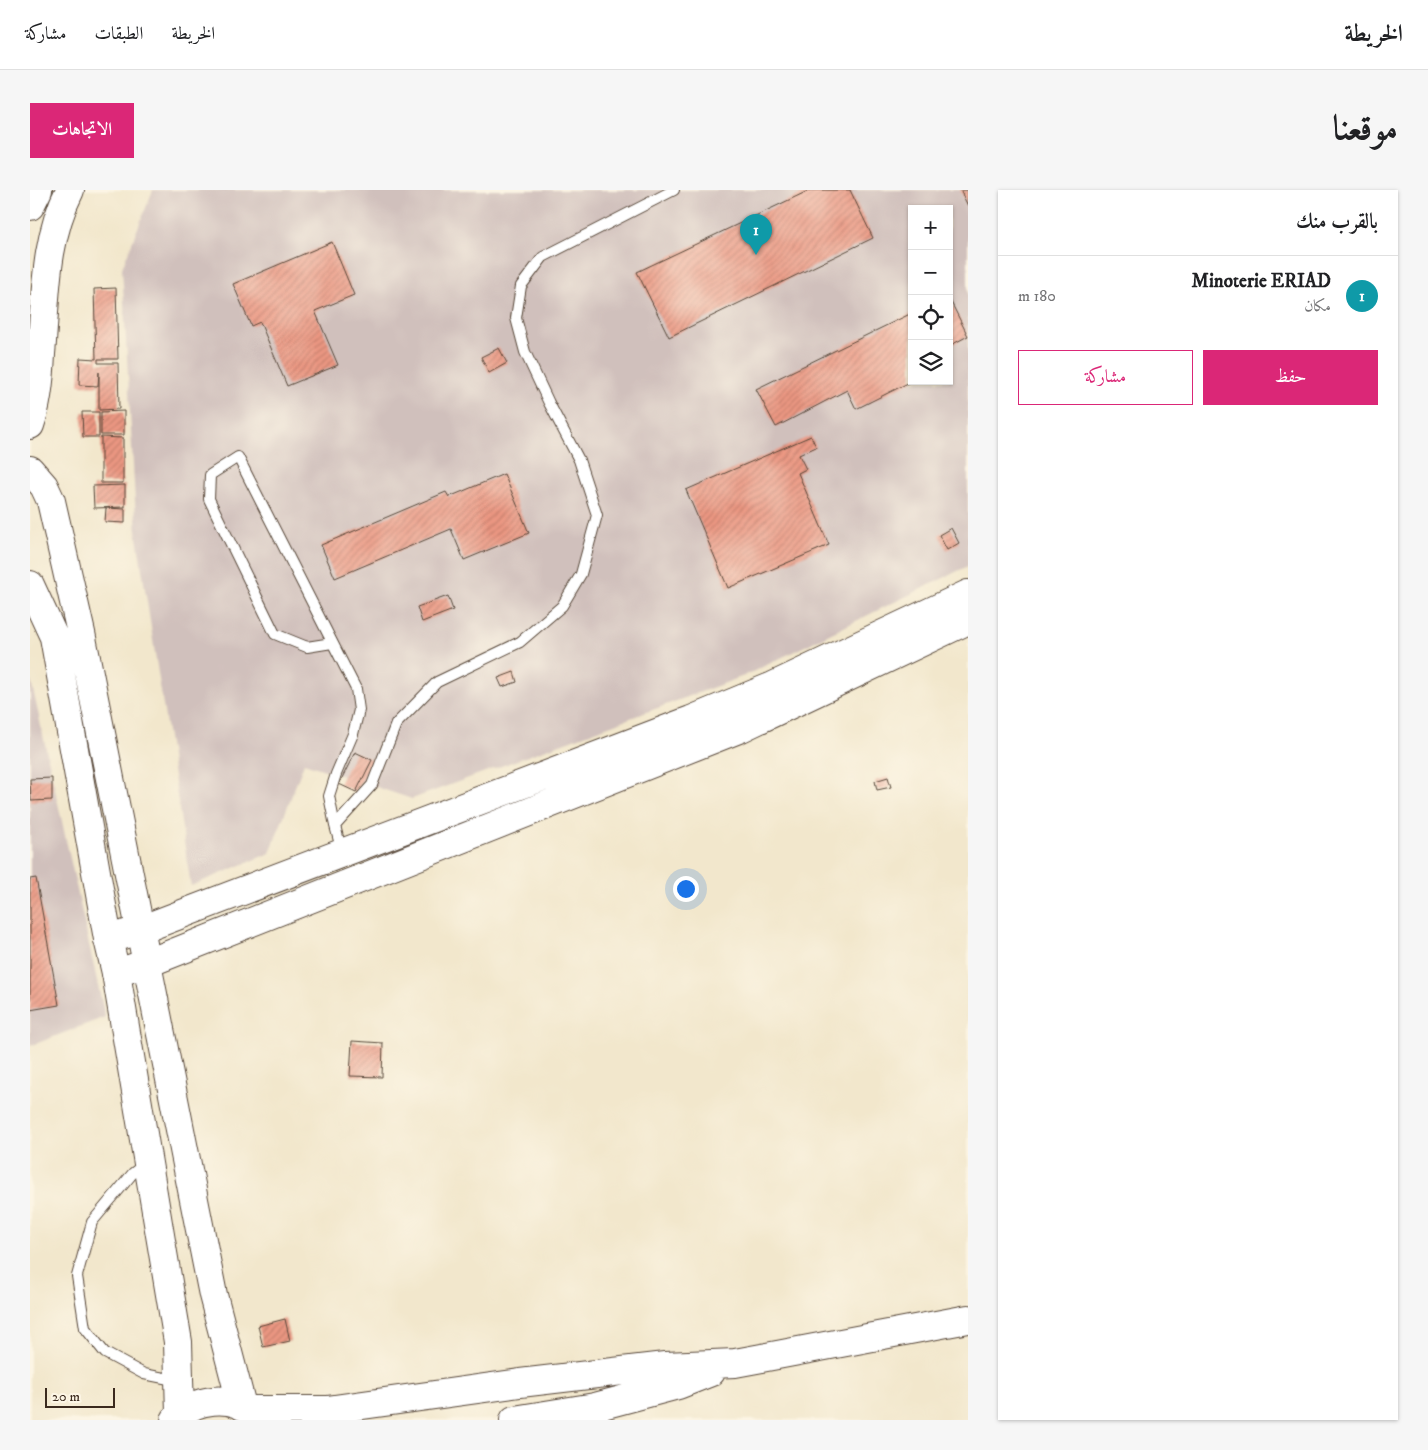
<!DOCTYPE html>
<html lang="ar">
<head>
<meta charset="utf-8">
<style>
	:root { --surface:#fff; --page:#f6f6f6; --text:#202124; --muted:#757577; --line:#e0e0e0; --accent:#db2777 }
	body { margin:0; font-family:"IM FELL DW Pica",Amiri,serif; background:var(--page); color:var(--text); direction:rtl }
	.controls { position:absolute; right:15px; top:15px; display:grid; overflow:hidden; border-radius:0px; box-shadow:0 1px 4px #0004 }
	.controls button { width:45px; height:45px; display:grid; place-items:center; padding:0; border:0; border-bottom:1px solid var(--line); background:var(--surface); color:var(--text); font:25px sans-serif }
	.scale { position:absolute; left:15px; bottom:12px; width:70px; box-sizing:border-box; padding-left:5px; border:2px solid #3b2a1e; border-top:0; font-size:14px; line-height:18px; white-space:nowrap; color:#3b2a1e; -webkit-text-stroke:4px #fcf5e5; paint-order:stroke }
	.you { position:absolute; left:655px; top:698px; width:18px; height:18px; margin:-12px; border:4px solid #fff; border-radius:50%; background:#1a73e8; box-shadow:0 0 0 8px #1a73e833 }
	.badge { display:grid; place-items:center; width:32px; height:32px; border-radius:50%; background:var(--accent); color:#fff; font-size:16px; font-weight:700 }
	.pin { position:absolute; translate:-50% -41px; filter:drop-shadow(0 1px 2px #0008) }
	.pin::after { content:''; position:absolute; top:26px; width:18px; height:15px; background:inherit; clip-path:polygon(0 0,100% 0,50% 100%) }
	.list { margin:0; padding:0; list-style:none }
	h2 { display:flex; justify-content:space-between; align-items:center; height:65px; margin:0; padding:0 20px; font-size:21px }
	h2 small { font-size:16px; font-weight:400; color:var(--muted) }
	.list li { display:grid; grid-template-columns:32px 1fr auto; gap:15px; align-items:center; box-sizing:border-box; height:80px; padding:0 20px; border-top:1px solid var(--line) }
	.list b { display:block; font-size:19px; white-space:nowrap }
	.list p { margin:0; font-size:16px; white-space:nowrap; color:var(--muted) }
	.list em { font-size:16px; font-style:normal; color:var(--muted) }
	.actions { display:flex; gap:10px; padding:15px 20px }
	.actions a { flex:1; padding:11px 0; border:1px solid var(--accent); border-radius:0px; text-align:center; font-size:18px; color:var(--accent) }
	.actions .main { background:var(--accent); color:#fff }
	.icon { flex:none; width:28px; height:28px; fill:none; stroke:currentColor; stroke-width:2; stroke-linecap:round; stroke-linejoin:round }
	.map { position:relative; flex:none; width:938px; height:1230px; overflow:hidden; direction:ltr; border-radius:0px }
	header { display:flex; align-items:center; gap:30px; box-sizing:border-box; height:70px; padding:0 25px; background:var(--surface); border-bottom:1px solid var(--line) }
	header strong { font-size:24px }
	nav { display:flex; gap:28px; margin-inline-start:auto; font-size:18px }
	.intro { display:flex; align-items:center; justify-content:space-between; box-sizing:border-box; height:120px; padding:0 30px }
	h1 { margin:0; font-size:35px }
	.button { padding:12px 22px; border-radius:0px; background:var(--accent); color:#fff; font-size:18px; font-weight:700 }
	main { display:flex; gap:30px; padding:0 30px }
	aside { flex:1; background:var(--surface); border-radius:0px; box-shadow:0 1px 4px #0004 }
	.map>svg:first-child { display:block }
	.industrial { fill:#d0c0bc; fill-rule:evenodd }
	.building { fill:url(#building-hatch) }
	.lines { fill:none; stroke-linecap:round; stroke-linejoin:round }
	.service-casing { stroke:#564638; stroke-width:12 }
	.secondary-casing { stroke:#564638; stroke-width:30 }
	.primary-casing { stroke:#564638; stroke-width:30 }
	.service { stroke:#fff; stroke-width:10 }
	.secondary { stroke:#fff; stroke-width:28 }
	.primary { stroke:#fff; stroke-width:28 }
</style>
</head>
<body>
<header>
<strong>الخريطة</strong>
<nav><a>الخريطة</a><a>الطبقات</a><a>مشاركة</a></nav>
</header>
<div class="intro"><h1>موقعنا</h1><a class="button">الاتجاهات</a></div>
<main>
<aside>
<h2>بالقرب منك<small></small></h2>
<ul class="list">
<li><span class="badge" style="background:#0f9aa8">1</span><div><b>Minoterie ERIAD</b><p>مكان</p></div><em>180 m</em></li>
</ul>
<div class="actions"><a class="main">حفظ</a><a>مشاركة</a></div>
</aside>
<div class="map">
<svg width="938" height="1230" viewBox="0 0 938 1230">
	<defs>
		<pattern id="building-hatch" width="6" height="6" patternUnits="userSpaceOnUse" patternTransform="scale(1.25)"><rect width="6" height="6" fill="#eb9782"/><path d="M-1 1l2-2M0 6l6-6M5 7l2-2" fill="none" stroke="#c07b6a"/></pattern>
	</defs>
	<rect width="100%" height="100%" fill="#fcf5e5"/>
	<filter id="ink" filterUnits="userSpaceOnUse"><feTurbulence type="fractalNoise" baseFrequency=".02" numOctaves="2"/><feDisplacementMap in="SourceGraphic" scale="10" xChannelSelector="R" yChannelSelector="G"/><feConvolveMatrix kernelMatrix="1 2 1 2 8 2 1 2 1" color-interpolation-filters="sRGB"/></filter>
	<filter id="wash" filterUnits="userSpaceOnUse"><feTurbulence type="fractalNoise" baseFrequency=".0096" numOctaves="4" result="noise"/><feDisplacementMap in="SourceGraphic" scale="20" xChannelSelector="R" yChannelSelector="G"/><feGaussianBlur stdDeviation="1.12" result="paint"/><feColorMatrix in="noise" values="0 0 0 0 0 0 0 0 0 0 0 0 0 0 0 0 0 1.4 0 .05"/><feComposite in="paint" operator="in"/></filter>
	<g filter="url(#wash)">
		<rect width="100%" height="100%" fill="#f2e7cc"/>
		<path class="industrial" d="M123 0H938V376L714 486 382 609 274 573 240 663 161 696 107 347 92 78ZM882 19H919V191H882Z
			M0 486 75 827 0 856Z"/>
		<g id="blocks">
			<path class="building" d="M780 0H820L843 48 639 147 607 82Z
				M930 0H938V16Z
				M302 52 324 105 285 121 308 175 257 196 230 132 221 136 203 94Z
				M86 98 88 169H68V173H88L89 219 69 220V182L68 196 49 195 50 168 66 169 64 99Z
				M919 108 938 146 919 156Z
				M882 123V191L826 219 817 200 746 237 726 199Z
				M469 158 477 173 459 183 451 167Z
				M94 221V245H71V222Z
				M52 222H69V247H53Z
				M781 246 786 257 769 265 776 279 768 283 799 355 698 398 656 300Z
				M71 247 93 248V293H71Z
				M474 284 499 343 434 370 421 339 305 388 291 355 416 302 419 307Z
				M95 295V317L64 318 63 296Z
				M76 318 95 319V333L75 332Z
				M921 338 929 353 917 360 909 345Z
				M418 406 423 420 392 432 387 417Z
				M484 482 487 492 472 497 468 488Z
				M325 562 342 570 326 602 309 594Z
				M858 587 861 597 847 600 845 591Z
				M22 588V610L1 611 0 589Z
				M6 688 29 815 0 820V689Z
				M322 851 353 853 352 887 320 886Z
				M255 1129 260 1151 233 1157 228 1136Z"/>
		</g>
	</g>
	<g filter="url(#ink)">
		<use href="#blocks" fill-opacity="0" stroke="#564638" stroke-width="1"/>
		<g class="lines">
			<defs>
				<path id="service" d="M302 453 277 457 245 444 179 309 180 285 208 267 326 499 329 520 323 544 306 584 299 606 305 636
					M312 662 305 636 342 595 366 534 407 492 490 452 532 416 551 384 567 325 549 270 519 213 495 162 486 128 491 96 513 67 644 0
					M116 973 103 983 62 1032 47 1086 55 1138 75 1163 114 1184 149 1191"/>
				<path id="secondary" d="M78 749 110 740 661 530 743 496 938 404
					M86 783 118 773 711 538 938 430"/>
				<path id="primary" d="M0 16 8 0
					M0 235C8 212 10 189 11 164 16 109 14 50 40 0
					M0 280 14 296 21 311 51 443 183 1105 212 1216
					M0 395 24 447 78 749 86 783 148 1152 150 1224
					M220 1220H297L490 1193 635 1176 705 1173 938 1129
					M145 1230C162 1208 203 1203 224 1224
					M484 1230 565 1217 648 1195 681 1182"/>
			</defs>
			<use href="#service" class="service-casing"/>
			<use href="#secondary" class="secondary-casing"/>
			<use href="#primary" class="primary-casing"/>
			<use href="#service" class="service"/>
			<use href="#secondary" class="secondary"/>
			<use href="#primary" class="primary"/>
		</g>
	</g>
</svg>
<div class="controls">
<button>+</button>
<button>−</button>
<button><svg class="icon" aria-label="locate" viewBox="0 0 24 24"><circle cx="12" cy="12" r="6"/><path d="M12 2v4M12 18v4M2 12h4M18 12h4"/></svg></button>
<button><svg class="icon" aria-label="layers" viewBox="0 0 24 24"><path d="M12 4l9 5-9 5-9-5zM3 14l9 5 9-5"/></svg></button>
</div>
<div class="scale">20 m</div>
<div class="you"></div>
<div class="pin badge" style="left:726px;top:65px;background:#0f9aa8">1</div>
</div>
</main>
</body>
</html>
